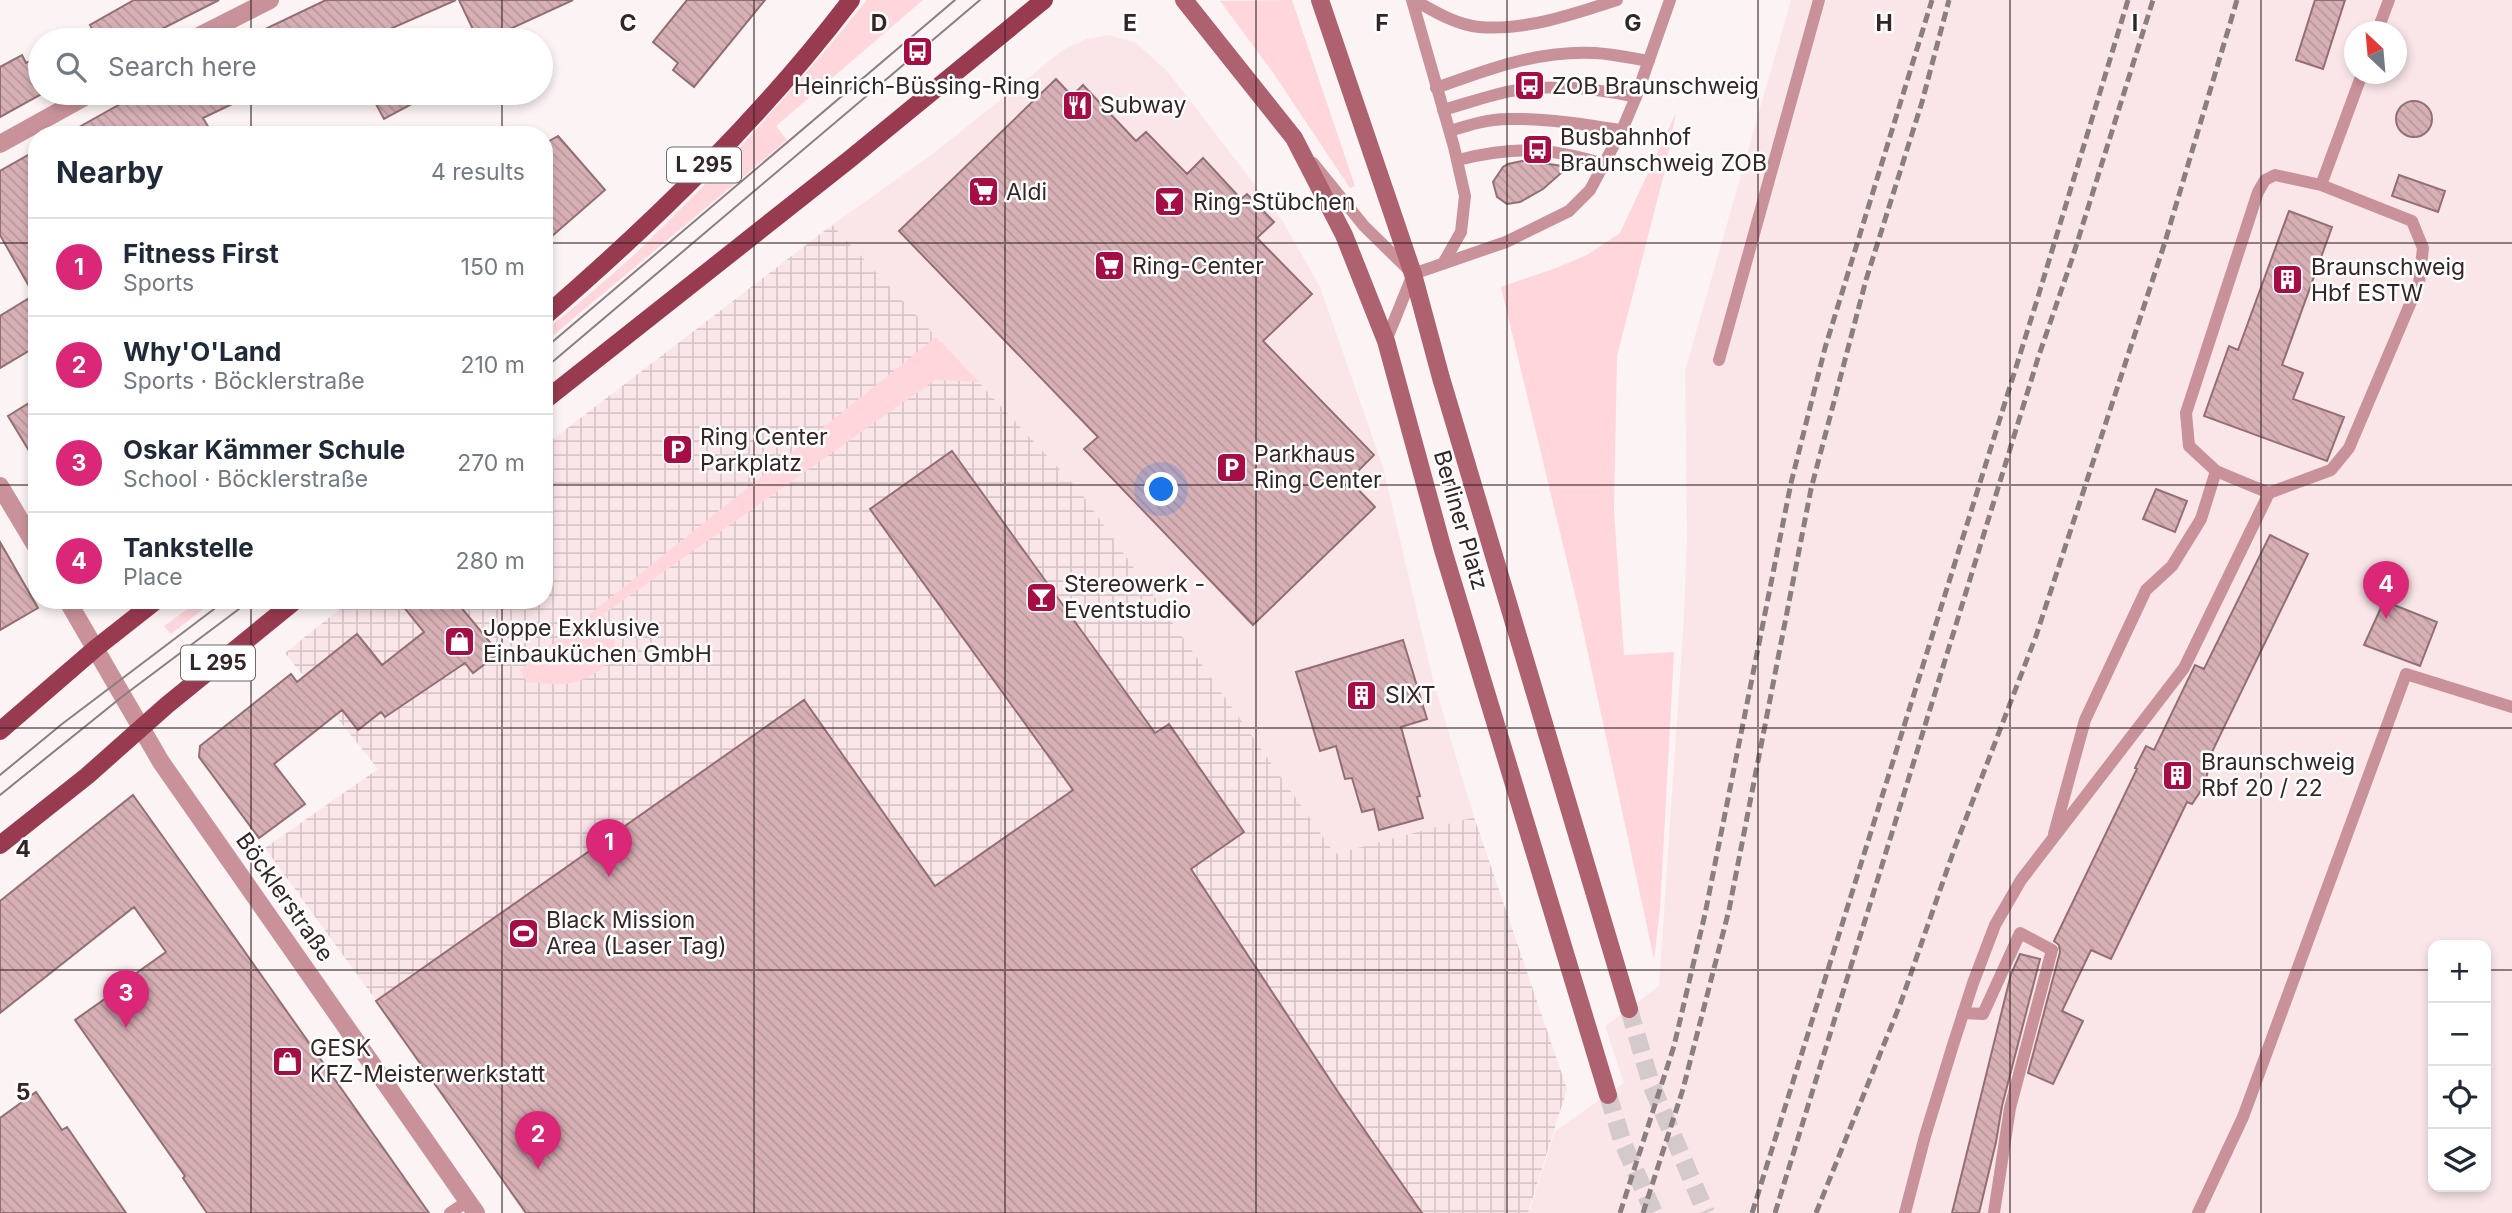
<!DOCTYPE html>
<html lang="en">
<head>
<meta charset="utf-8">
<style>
	:root { --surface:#fff; --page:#f2f2f3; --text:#1f2937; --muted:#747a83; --line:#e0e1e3; --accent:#db2777 }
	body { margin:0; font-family:Inter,sans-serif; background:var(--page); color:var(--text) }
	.controls { position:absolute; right:21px; bottom:21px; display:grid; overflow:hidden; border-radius:14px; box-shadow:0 4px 10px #0003 }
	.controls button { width:63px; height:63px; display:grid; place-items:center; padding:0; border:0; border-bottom:2px solid var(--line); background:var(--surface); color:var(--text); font:35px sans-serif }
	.compass { position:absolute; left:2344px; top:21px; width:63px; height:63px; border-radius:50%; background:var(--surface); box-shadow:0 4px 10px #0003; rotate:334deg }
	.you { position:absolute; left:1162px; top:490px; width:24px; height:24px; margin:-18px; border:5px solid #fff; border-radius:50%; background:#1a73e8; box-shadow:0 0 0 10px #1a73e833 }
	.badge { display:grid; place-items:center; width:46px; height:46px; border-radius:50%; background:var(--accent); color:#fff; font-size:23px; font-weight:700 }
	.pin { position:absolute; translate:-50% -58px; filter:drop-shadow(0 2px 4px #0008) }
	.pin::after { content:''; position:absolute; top:37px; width:24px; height:21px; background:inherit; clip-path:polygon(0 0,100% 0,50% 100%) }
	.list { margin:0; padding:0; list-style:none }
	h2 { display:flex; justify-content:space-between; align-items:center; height:91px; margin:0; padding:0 28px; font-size:30px }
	h2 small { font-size:23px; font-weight:400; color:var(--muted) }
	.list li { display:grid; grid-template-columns:46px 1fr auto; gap:21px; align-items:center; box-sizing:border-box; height:98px; padding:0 28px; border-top:2px solid var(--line) }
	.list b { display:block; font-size:26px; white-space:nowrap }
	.list p { margin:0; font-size:23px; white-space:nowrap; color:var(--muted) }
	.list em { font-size:23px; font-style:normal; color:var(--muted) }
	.icon { flex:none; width:38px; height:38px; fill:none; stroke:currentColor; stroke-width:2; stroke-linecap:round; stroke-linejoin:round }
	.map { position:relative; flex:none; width:2512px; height:1213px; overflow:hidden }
	.search { position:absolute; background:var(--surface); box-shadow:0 4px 10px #0003; left:28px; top:28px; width:525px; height:77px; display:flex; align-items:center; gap:18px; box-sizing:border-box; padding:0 24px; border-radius:38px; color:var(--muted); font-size:26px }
	.panel { position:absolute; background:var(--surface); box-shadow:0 4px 10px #0003; left:28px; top:126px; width:525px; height:483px; border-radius:28px }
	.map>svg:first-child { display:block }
	.built { fill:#fae6e8; fill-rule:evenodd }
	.industrial { fill:url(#industrial-grid) }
	.grass { fill:#ffd6dc }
	.building { fill:url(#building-back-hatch); stroke:#936f74; stroke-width:2 }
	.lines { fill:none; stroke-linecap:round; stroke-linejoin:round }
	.secondary-tunnel { stroke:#d4cacb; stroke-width:18; stroke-dasharray:18 9; stroke-linecap:butt }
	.lane { stroke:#c9929a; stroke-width:12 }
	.street { stroke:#c9929a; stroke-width:18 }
	.secondary { stroke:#ae616f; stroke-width:18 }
	.primary { stroke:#993b50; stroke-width:18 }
	.tram { stroke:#8b7e80; stroke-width:2 }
	.rail { stroke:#8b7e80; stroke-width:5; stroke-dasharray:10 5; stroke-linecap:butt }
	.grid { fill:none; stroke:#342527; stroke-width:2; stroke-opacity:0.55 }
	.labels { text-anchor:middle; stroke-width:5; stroke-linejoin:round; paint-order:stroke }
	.shield { fill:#fff; stroke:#716668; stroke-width:2 }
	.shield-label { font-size:21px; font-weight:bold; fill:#342527 }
	.poi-label { font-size:23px; fill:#342527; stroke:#fff; text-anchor:start }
	.street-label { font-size:23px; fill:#342527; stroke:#fff }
	.grid-label { font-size:23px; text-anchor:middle; font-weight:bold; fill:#342527; stroke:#fff; stroke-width:5; stroke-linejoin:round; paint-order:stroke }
</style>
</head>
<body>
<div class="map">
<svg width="2512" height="1213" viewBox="0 0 2512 1213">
	<defs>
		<pattern id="industrial-grid" width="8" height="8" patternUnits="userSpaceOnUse" patternTransform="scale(1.75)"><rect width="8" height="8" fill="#fae6e8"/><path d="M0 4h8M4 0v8" fill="none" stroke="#d7c5c7"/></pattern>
		<pattern id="building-back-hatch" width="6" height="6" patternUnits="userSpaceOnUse" patternTransform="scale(1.75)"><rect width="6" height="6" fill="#d7b0b5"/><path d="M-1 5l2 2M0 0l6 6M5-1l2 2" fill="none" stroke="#b9979c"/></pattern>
	</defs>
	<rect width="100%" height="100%" fill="#fcf3f4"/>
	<path class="built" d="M1791 0H2512V1213H1529L1555 1131 1624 1083 1605 1026 1659 986 1684 617 1687 536 1685 371ZM2354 32H2396V74H2354ZM2433 945H2486V1187H2433Z
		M1109 35 1136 43 1168 72 1282 220 1320 287 1383 467 1433 680 1474 817 1335 855 1079 490 832 225 934 153 1063 50 1086 39Z"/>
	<path class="industrial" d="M832 225 1079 490 1335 854 1474 817 1567 1089 1528 1213H524L391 1021 265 848 378 769 285 653 351 600H544V446Z"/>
	<path class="grass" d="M867 0H923L776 126 787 140 544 343V332C575 306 607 280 637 252 719 173 795 89 867 0Z
		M1292 0 1355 186 1350 188 1274 74 1220 1Z
		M1676 113 1664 174 1617 356 1614 511 1624 655 1674 652 1660 909 1654 959 1578 607 1501 287 1556 268 1587 255 1620 233Z
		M936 337 979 382 935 380 604 614C608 624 615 633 615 645 615 666 585 682 566 684 554 685 539 683 527 682L520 670Z
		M200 600H215L171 634 164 626Z"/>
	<path class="building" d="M134 0H219L140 40H98L90 25Z
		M326 0H456L365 40H242Z
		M459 0H573L486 40H478Z
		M687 0H765L694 87 673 70 678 63 653 42Z
		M2315 0H2345L2323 69 2296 60Z
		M22 55 26 63 40 55V95L0 117V67Z
		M1056 79 1072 96 1083 85 1136 141 1146 132 1187 174 1203 158 1241 199 1247 194 1274 222 1257 238 1312 294 1263 341 1374 455 1349 480 1375 507 1253 625 1084 449 1098 437 899 231Z
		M140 93H255L203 118 213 135H65Z
		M370 93H432L384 119Z
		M2396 119a18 18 0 1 1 36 0a18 18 0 1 1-36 0Z
		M558 136 605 190 544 243V144Z
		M37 150V346L0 368V316L34 295 0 235V171Z
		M1522 161H1530L1568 167 1543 189 1520 202 1507 204 1497 197 1493 182 1503 167 1508 164Z
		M2399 175 2445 191 2438 212 2392 196Z
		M2289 211 2332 227 2282 365 2303 373 2293 399 2344 417 2327 461 2204 416 2229 346 2238 350Z
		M37 398V464L8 416Z
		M952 451 1155 733 1169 724 1244 832 1191 869 1338 1092 1422 1213H526L376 1001 804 700 935 886 1073 790 870 509Z
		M2156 489 2187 501 2175 532 2143 519Z
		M2270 535 2308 554 2210 756 2206 781 2200 792 2192 804 2187 802 2111 959 2091 950 2062 1011 2083 1021 2053 1084 2028 1073 2060 952 2059 945 2054 941 2137 769 2135 768 2146 746 2154 750 2195 665 2204 669Z
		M0 542 38 608 0 630Z
		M398 600H455L499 653 473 673 465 663 385 717 381 712 358 730 342 710 274 764 305 804 259 838 199 757 200 746 291 674 297 682 357 634 382 665 424 632Z
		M2384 601 2437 622 2420 666 2364 645Z
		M1403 640 1427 719 1401 727 1420 796 1417 797 1423 818 1379 830 1374 809 1362 812 1352 778 1345 779 1336 746 1320 751 1296 672Z
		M133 795 216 911 429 1213H207L183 1178 185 1176 75 1020 123 986 121 984 166 952 134 907 0 1013V901Z
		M2020 954 2040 959 2002 1106 1996 1142 1979 1213H1952L2011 974Z
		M36 1092 62 1130 67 1127 126 1213H0V1118Z"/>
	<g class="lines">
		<path class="secondary-tunnel" d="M1629 1009 1651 1084 1706 1213
			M1608 1095 1623 1143 1654 1213"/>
		<path class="lane" d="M1412 0 1454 147 1465 196 1461 232 1444 262
			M1414 0C1434 11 1456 25 1479 27 1525 31 1574 14 1617 0
			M2377 32 2389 0
			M1436 88C1488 69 1539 50 1595 53 1613 54 1631 58 1649 61
			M1443 110C1464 104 1485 97 1506 92 1549 83 1594 88 1636 97
			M1450 131C1469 125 1488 119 1508 119 1547 118 1585 125 1622 130
			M1458 160C1514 146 1549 147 1604 164
			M1313 163 1364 226 1411 272
			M2321 185 2412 221 2423 248 2419 283 2349 448 2331 470 2269 493 2216 471 2189 446 2186 413 2258 192 2265 180 2275 175 2321 185 2362 74
			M1386 341 1413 274 1506 242 1569 211 1590 190 1622 130 1636 97 1670 0
			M1719 360 1819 0
			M2054 834 2085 720 2146 590 2172 566 2201 519 2216 471
			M1963 1013 1983 1014 2020 933 2052 950 2010 1108 1994 1213
			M450 1213 468 1201
			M1905 1213 1925 1136 1953 1045 1973 983 1995 925 2021 880 2184 668 2269 493
			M2198 1213 2243 1117 2406 674 2512 707"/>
		<path class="street" d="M191 40 270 0
			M0 144 92 93
			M0 486 37 548
			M67 600 161 762 476 1213"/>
		<path class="secondary" d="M1184 0 1294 138 1344 235 1386 341 1443 550 1608 1095
			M1320 0 1413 274 1441 378 1629 1009"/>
		<path class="primary" d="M544 317C655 221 762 117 851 0
			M544 401 850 159 1044 0
			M0 731 96 648 157 600
			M0 845 87 776 167 705 296 600"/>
		<path class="tram" d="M544 349 955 0
			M544 369 980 0
			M0 775 62 724 226 600
			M0 795 123 696 251 600"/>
		<path class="rail" d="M1620 1213 1674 1046 1705 914 1791 483 1825 348 1932 0
			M1643 1213 1683 1089 1729 910 1811 489 1866 280 1922 102 1949 0
			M1752 1213 2037 300 2128 0
			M1775 1213 2038 358 2072 259 2153 0
			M1816 1213 1901 1002 1955 847 2036 636 2165 242 2237 0"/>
	</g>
	<path class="grid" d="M251 0V40M502 0V40M754 0V1213M1005 0V1213M1256 0V1213M1507 0V1213M1758 0V1213M2010 0V1213M2261 0V1213M251 93V135M502 93V135M0 243H37M544 243H2512M0 485H37M544 485H2512M251 600V1213M502 600V1213M0 728H2512M0 970H2433M2486 970H2512"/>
	<defs>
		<symbol id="bus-square" viewBox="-11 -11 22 22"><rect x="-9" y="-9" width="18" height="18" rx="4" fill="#a50d44" stroke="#fff"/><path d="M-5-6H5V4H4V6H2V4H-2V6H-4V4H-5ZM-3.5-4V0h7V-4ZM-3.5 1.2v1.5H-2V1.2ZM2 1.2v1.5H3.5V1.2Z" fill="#fff"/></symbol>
		<symbol id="restaurant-square" viewBox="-11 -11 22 22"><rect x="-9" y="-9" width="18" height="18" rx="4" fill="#a50d44" stroke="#fff"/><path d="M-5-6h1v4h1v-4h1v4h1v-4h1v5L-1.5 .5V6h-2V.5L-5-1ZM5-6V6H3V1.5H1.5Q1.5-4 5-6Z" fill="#fff"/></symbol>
		<symbol id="supermarket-square" viewBox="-11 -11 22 22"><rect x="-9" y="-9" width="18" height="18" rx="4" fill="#a50d44" stroke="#fff"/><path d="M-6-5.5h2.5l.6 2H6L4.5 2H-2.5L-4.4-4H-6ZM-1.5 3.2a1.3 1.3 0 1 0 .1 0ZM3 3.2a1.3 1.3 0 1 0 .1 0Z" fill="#fff"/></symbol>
		<symbol id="bar-square" viewBox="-11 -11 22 22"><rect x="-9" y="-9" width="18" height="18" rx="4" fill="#a50d44" stroke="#fff"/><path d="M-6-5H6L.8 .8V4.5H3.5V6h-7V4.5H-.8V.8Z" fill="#fff"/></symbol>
		<symbol id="building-square" viewBox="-11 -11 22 22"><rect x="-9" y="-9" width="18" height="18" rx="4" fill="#a50d44" stroke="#fff"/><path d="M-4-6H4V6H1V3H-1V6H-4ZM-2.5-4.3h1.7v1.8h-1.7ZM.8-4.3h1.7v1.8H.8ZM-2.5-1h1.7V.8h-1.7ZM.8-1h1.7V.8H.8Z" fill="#fff"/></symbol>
		<symbol id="parking-square" viewBox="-11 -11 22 22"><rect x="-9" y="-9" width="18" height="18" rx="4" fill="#a50d44" stroke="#fff"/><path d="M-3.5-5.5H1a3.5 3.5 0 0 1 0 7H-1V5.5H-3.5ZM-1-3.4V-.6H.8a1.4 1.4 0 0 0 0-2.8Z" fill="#fff"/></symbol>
		<symbol id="shop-square" viewBox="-11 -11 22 22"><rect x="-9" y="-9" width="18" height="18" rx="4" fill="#a50d44" stroke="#fff"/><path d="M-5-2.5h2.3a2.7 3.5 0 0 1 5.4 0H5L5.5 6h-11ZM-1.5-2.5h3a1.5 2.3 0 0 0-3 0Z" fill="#fff"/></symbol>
		<symbol id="stadium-square" viewBox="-11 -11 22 22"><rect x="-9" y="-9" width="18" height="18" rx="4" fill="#a50d44" stroke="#fff"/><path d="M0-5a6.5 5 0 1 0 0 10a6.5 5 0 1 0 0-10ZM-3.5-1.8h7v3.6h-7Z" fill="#fff"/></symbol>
	</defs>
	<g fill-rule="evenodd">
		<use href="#bus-square" x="900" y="34" width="35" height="35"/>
		<use href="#bus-square" x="1512" y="68" width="35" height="35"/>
		<use href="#restaurant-square" x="1060" y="88" width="35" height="35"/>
		<use href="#bus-square" x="1520" y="132" width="35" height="35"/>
		<use href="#supermarket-square" x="966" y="174" width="35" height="35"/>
		<use href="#bar-square" x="1152" y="184" width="35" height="35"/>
		<use href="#supermarket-square" x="1092" y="248" width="35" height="35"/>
		<use href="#building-square" x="2270" y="262" width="35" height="35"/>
		<use href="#parking-square" x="660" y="432" width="35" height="35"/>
		<use href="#parking-square" x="1214" y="450" width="35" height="35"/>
		<use href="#bar-square" x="1024" y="580" width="35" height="35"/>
		<use href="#shop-square" x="442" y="624" width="35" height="35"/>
		<use href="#building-square" x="1344" y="678" width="35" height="35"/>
		<use href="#building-square" x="2160" y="758" width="35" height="35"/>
		<use href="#stadium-square" x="506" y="916" width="35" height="35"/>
		<use href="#shop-square" x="270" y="1044" width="35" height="35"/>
	</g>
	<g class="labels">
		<g class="shield">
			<rect x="667" y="147.5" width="74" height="35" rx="5"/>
			<rect x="181" y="645.5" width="74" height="35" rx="5"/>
		</g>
		<g class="shield-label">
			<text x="704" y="172">L 295</text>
			<text x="218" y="670">L 295</text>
		</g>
		<g class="poi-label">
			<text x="917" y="94" text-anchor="middle">Heinrich-Büssing-Ring</text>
			<text x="1552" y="94">ZOB Braunschweig</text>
			<text x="1100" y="113">Subway</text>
			<text x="1560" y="145">Busbahnhof<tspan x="1560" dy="26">Braunschweig ZOB</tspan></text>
			<text x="1006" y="200">Aldi</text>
			<text x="1193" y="210">Ring-Stübchen</text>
			<text x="1132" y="274">Ring-Center</text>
			<text x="2311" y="275">Braunschweig<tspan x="2311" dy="26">Hbf ESTW</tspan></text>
			<text x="700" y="445">Ring Center<tspan x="700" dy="26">Parkplatz</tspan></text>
			<text x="1254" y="462">Parkhaus<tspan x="1254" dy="26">Ring Center</tspan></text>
			<text x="1064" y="592">Stereowerk -<tspan x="1064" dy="26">Eventstudio</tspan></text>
			<text x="483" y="636">Joppe Exklusive<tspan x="483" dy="26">Einbauküchen GmbH</tspan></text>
			<text x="1385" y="703">SIXT</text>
			<text x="2201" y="770">Braunschweig<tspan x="2201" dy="26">Rbf 20 / 22</tspan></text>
			<text x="546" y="928">Black Mission<tspan x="546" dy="26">Area (Laser Tag)</tspan></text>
			<text x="310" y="1056">GESK<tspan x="310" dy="26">KFZ-Meisterwerkstatt</tspan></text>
		</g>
		<g class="street-label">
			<text transform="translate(1461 520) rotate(74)" y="8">Berliner Platz</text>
			<text transform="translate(285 897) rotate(55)" y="8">Böcklerstraße</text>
		</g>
	</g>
	<g class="grid-label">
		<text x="628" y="31">C</text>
		<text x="879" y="31">D</text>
		<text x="1130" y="31">E</text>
		<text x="1382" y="31">F</text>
		<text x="1633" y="31">G</text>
		<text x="1884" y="31">H</text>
		<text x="2135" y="31">I</text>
		<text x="23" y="857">4</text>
		<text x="23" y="1100">5</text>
	</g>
</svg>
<div class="controls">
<button>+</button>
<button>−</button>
<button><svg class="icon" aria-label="locate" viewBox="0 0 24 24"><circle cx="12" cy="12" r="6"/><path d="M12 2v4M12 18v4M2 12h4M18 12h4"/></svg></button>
<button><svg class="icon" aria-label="layers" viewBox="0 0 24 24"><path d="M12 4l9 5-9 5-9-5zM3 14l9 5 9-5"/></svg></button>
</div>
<svg class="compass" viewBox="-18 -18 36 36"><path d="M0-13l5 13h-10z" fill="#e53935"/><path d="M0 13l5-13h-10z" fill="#747a83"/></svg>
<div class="you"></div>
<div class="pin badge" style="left:609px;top:877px">1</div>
<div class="pin badge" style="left:538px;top:1169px">2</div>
<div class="pin badge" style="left:126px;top:1028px">3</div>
<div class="pin badge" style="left:2386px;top:619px">4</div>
<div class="search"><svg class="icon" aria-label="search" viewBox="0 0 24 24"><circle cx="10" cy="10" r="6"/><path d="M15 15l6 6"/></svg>Search here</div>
<section class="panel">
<h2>Nearby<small>4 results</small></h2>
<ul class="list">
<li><span class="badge">1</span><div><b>Fitness First</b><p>Sports</p></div><em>150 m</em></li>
<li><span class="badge">2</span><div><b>Why'O'Land</b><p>Sports · Böcklerstraße</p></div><em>210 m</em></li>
<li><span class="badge">3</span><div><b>Oskar Kämmer Schule</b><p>School · Böcklerstraße</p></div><em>270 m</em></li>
<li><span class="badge">4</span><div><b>Tankstelle</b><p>Place</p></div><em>280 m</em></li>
</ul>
</section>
</div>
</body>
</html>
